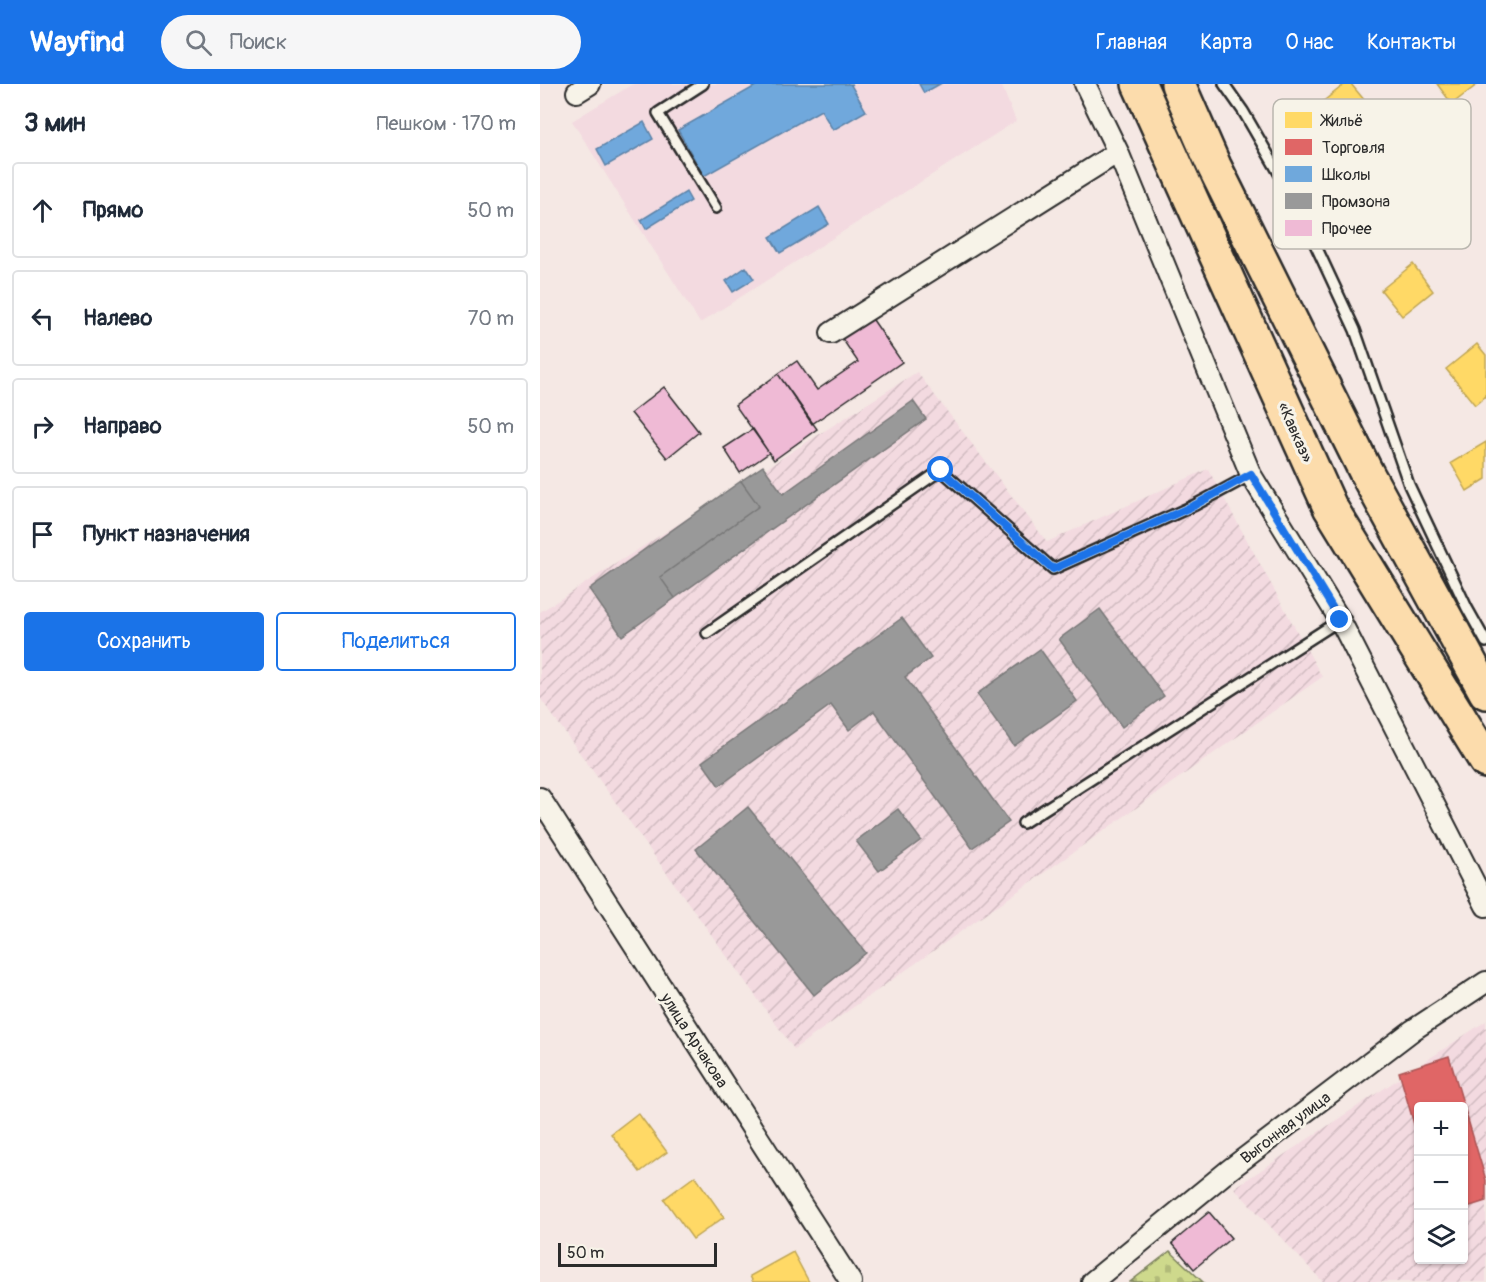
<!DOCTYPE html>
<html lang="ru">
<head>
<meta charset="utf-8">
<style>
	:root { --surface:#fff; --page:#f6f6f7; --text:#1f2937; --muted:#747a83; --line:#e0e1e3; --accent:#1a73e8 }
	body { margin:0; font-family:Pangolin,sans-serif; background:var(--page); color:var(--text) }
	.controls { position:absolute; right:18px; bottom:18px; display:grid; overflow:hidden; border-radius:6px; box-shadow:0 2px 4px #0004 }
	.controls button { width:54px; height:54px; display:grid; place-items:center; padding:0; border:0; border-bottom:2px solid var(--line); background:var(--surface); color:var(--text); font:30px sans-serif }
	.scale { position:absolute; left:18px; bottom:15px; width:159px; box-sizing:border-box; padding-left:6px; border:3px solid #2b2b2b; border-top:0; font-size:16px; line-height:21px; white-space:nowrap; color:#2b2b2b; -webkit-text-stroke:4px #f7f3e8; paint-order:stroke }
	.stop { position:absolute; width:18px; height:18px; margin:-14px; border:4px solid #1a73e8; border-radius:50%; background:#fff }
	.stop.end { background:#1a73e8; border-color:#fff; box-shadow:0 2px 6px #0008 }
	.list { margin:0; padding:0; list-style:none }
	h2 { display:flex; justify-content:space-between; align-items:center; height:78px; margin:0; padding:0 24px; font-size:26px }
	h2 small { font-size:20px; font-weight:400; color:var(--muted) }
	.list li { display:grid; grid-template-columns:39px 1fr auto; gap:18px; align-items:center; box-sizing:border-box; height:96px; margin:0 12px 12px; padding:0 12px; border:2px solid var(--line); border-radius:6px }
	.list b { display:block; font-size:22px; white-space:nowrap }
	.list em { font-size:20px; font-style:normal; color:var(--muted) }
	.actions { display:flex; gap:12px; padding:18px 24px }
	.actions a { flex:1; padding:14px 0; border:2px solid var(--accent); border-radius:6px; text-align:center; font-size:21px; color:var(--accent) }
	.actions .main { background:var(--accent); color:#fff }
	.icon { flex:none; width:33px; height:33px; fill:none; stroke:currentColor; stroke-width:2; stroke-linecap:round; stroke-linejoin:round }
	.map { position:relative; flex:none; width:946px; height:1198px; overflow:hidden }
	header { display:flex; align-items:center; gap:36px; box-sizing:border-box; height:84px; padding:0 30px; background:var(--accent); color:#fff }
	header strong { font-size:28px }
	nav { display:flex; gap:33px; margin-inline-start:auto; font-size:21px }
	.search { width:420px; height:54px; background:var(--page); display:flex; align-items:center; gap:15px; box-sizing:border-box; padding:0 21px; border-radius:33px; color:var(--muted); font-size:22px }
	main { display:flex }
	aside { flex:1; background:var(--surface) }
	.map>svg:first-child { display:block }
	.built { fill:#f3dae0 }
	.industrial { fill:url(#industrial-furrows); fill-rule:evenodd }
	.cemetery { fill:url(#cemetery-stones); stroke:#7c825c; stroke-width:1.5 }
	.homes { fill:#ffd966; stroke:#bfa554; stroke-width:1.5 }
	.shops { fill:#e06666; stroke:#aa5454; stroke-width:1.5 }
	.schools { fill:#6fa8dc; stroke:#5b82a7; stroke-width:1.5 }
	.industry { fill:#999; stroke:#787878; stroke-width:1.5 }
	.building { fill:#efbad5; stroke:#2b2b2b; stroke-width:1.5 }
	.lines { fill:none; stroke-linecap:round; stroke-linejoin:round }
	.lane-casing { stroke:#2b2b2b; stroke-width:14 }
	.street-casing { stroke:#2b2b2b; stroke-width:24 }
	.highway-casing { stroke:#2b2b2b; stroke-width:38 }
	.lane { stroke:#f7f3e8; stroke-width:9 }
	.street { stroke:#f7f3e8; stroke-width:20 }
	.highway { stroke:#fcdcac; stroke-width:33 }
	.route { stroke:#1a73e8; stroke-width:8 }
	.labels { text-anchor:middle; stroke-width:6; stroke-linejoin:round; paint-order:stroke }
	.street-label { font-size:16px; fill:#2b2b2b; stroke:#f7f3e8 }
	.key { fill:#f7f3e8; stroke:#bab7af; stroke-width:1.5 }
	.key-label { font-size:16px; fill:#2b2b2b }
</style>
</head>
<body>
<header>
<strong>Wayfind</strong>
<div class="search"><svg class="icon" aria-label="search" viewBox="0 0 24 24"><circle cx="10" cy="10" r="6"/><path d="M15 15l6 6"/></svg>Поиск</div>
<nav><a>Главная</a><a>Карта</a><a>О нас</a><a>Контакты</a></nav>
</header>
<main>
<aside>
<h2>3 мин<small>Пешком · 170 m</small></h2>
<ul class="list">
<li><svg class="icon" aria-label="ahead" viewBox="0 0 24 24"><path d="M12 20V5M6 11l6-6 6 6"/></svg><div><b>Прямо</b></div><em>50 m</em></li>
<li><svg class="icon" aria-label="left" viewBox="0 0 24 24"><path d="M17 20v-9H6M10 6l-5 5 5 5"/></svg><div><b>Налево</b></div><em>70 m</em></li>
<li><svg class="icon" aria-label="right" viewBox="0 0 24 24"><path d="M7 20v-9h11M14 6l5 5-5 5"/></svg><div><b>Направо</b></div><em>50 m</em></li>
<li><svg class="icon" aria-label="arrive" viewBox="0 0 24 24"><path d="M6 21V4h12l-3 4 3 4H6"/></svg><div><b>Пункт назначения</b></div></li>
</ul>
<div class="actions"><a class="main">Сохранить</a><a>Поделиться</a></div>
</aside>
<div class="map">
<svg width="946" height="1198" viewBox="0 0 946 1198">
	<defs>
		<pattern id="industrial-furrows" width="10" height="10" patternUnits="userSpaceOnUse" patternTransform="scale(1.5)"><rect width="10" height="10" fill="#f3dae0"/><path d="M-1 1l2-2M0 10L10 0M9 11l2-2" fill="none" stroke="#d0bbc0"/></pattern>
		<pattern id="cemetery-stones" width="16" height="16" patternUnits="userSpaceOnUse" patternTransform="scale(1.5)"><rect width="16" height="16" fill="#ced98c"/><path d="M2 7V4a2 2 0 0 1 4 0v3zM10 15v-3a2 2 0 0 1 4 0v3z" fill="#b1ba79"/></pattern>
	</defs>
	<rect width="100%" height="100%" fill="#f5e8e4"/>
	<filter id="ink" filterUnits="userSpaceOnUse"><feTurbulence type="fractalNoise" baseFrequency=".0167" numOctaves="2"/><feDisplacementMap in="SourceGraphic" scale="12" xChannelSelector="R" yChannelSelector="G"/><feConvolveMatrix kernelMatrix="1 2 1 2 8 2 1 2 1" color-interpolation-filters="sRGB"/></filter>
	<g filter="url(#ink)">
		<path class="built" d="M93 0H461L476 37 160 239 32 37Z"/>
		<path class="industrial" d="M377 288 507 458 668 385 782 593 254 965 0 614V528Z
			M946 937V1198H783L694 1104ZM878 1022H924V1176H878Z"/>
		<path class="cemetery" d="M630 1167 663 1198H590Z"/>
		<path class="homes" d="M805 0H811L835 29 802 55 776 23Z
			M897 0H938L912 20Z
			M873 180 893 207 862 232 841 206Z
			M937 260 946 271V312L935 321 906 285Z
			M946 358V395L927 407 911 379Z
			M98 1029 127 1068 100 1088 71 1050Z
			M155 1092 184 1133 153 1155 124 1115Z
			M253 1168 269 1198H213L210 1192Z"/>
		<path class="shops" d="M909 972 946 1096V1117L924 1124V1022H878V1054L859 988Z"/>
		<path class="schools" d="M219 0H313L311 1 326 27 293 46 281 26 164 92 138 46Z
			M379 0H400L384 9Z
			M104 38 113 55 66 82 57 65Z
			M146 108 151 117 106 145 101 136Z
			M279 123 289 140 240 169 230 153Z
			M206 183 214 195 193 208 186 197Z"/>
		<path class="industry" d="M373 317 386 335 135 514 120 493 219 422 201 397 223 382 243 410Z
			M201 397 219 422 120 493 135 514 82 552 49 505Z
			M560 525 624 612 582 643 519 555Z
			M362 534 391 574 365 593 469 738 432 764 334 627 309 646 291 621 179 702 162 678Z
			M500 565 537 617 474 662 437 610Z
			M208 723 326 869 274 911 156 765Z
			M358 725 381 756 339 787 316 757Z"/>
		<path class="building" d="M331 233 362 278 272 340 238 290 257 277 277 306 318 278 301 253Z
			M238 290 277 345 234 376 195 321Z
			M124 303 159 348 127 374 91 329Z
			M213 345 229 369 200 389 184 364Z
			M669 1128 691 1154 654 1185 632 1159Z"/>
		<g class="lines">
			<defs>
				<path id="lane" d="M163 0 118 29 176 124
					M684 0 703 27 754 115 815 246 869 401 927 524 946 558
					M167 549 401 386 513 485 655 421 711 391
					M483 739 800 536"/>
				<path id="street" d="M545 0 578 68 711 391 800 536 946 822
					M37 8 50 0
					M291 249 578 68
					M0 714 311 1198
					M552 1198 689 1086 873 946 946 898"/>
				<path id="highway" d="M599 0 790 423 946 677
					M638 0 674 82 826 388 946 608"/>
			</defs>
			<use href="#lane" class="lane-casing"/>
			<use href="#street" class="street-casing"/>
			<use href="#highway" class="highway-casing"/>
			<use href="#lane" class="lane"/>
			<use href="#street" class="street"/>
			<use href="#highway" class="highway"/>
		</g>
	</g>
	<g class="lines" filter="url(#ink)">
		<path class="route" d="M401 386 513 485 655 421 711 390 800 536"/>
	</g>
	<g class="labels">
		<g class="street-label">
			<text transform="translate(756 348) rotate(66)" y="6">«Кавказ»</text>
			<text transform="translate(155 956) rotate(57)" y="6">улица Арчакова</text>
			<text transform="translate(745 1043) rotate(-37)" y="6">Выгонная улица</text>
		</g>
	</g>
	<rect x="733" y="15" width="198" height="150" rx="9" class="key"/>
	<rect x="745" y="28" width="27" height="16" fill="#ffd966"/>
	<rect x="745" y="55" width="27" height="16" fill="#e06666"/>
	<rect x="745" y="82" width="27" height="16" fill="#6fa8dc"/>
	<rect x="745" y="109" width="27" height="16" fill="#999"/>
	<rect x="745" y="136" width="27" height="16" fill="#efbad5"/>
	<g class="key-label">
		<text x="782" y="42">Жильё</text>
		<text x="782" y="69">Торговля</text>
		<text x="782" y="96">Школы</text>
		<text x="782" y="123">Промзона</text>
		<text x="782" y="150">Прочее</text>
	</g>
</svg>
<div class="controls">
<button>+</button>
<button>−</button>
<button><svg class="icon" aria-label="layers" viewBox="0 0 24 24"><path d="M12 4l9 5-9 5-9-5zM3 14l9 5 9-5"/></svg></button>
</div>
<div class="scale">50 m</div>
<div class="stop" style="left:401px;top:386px"></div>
<div class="stop end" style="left:800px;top:536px"></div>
</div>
</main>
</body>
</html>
